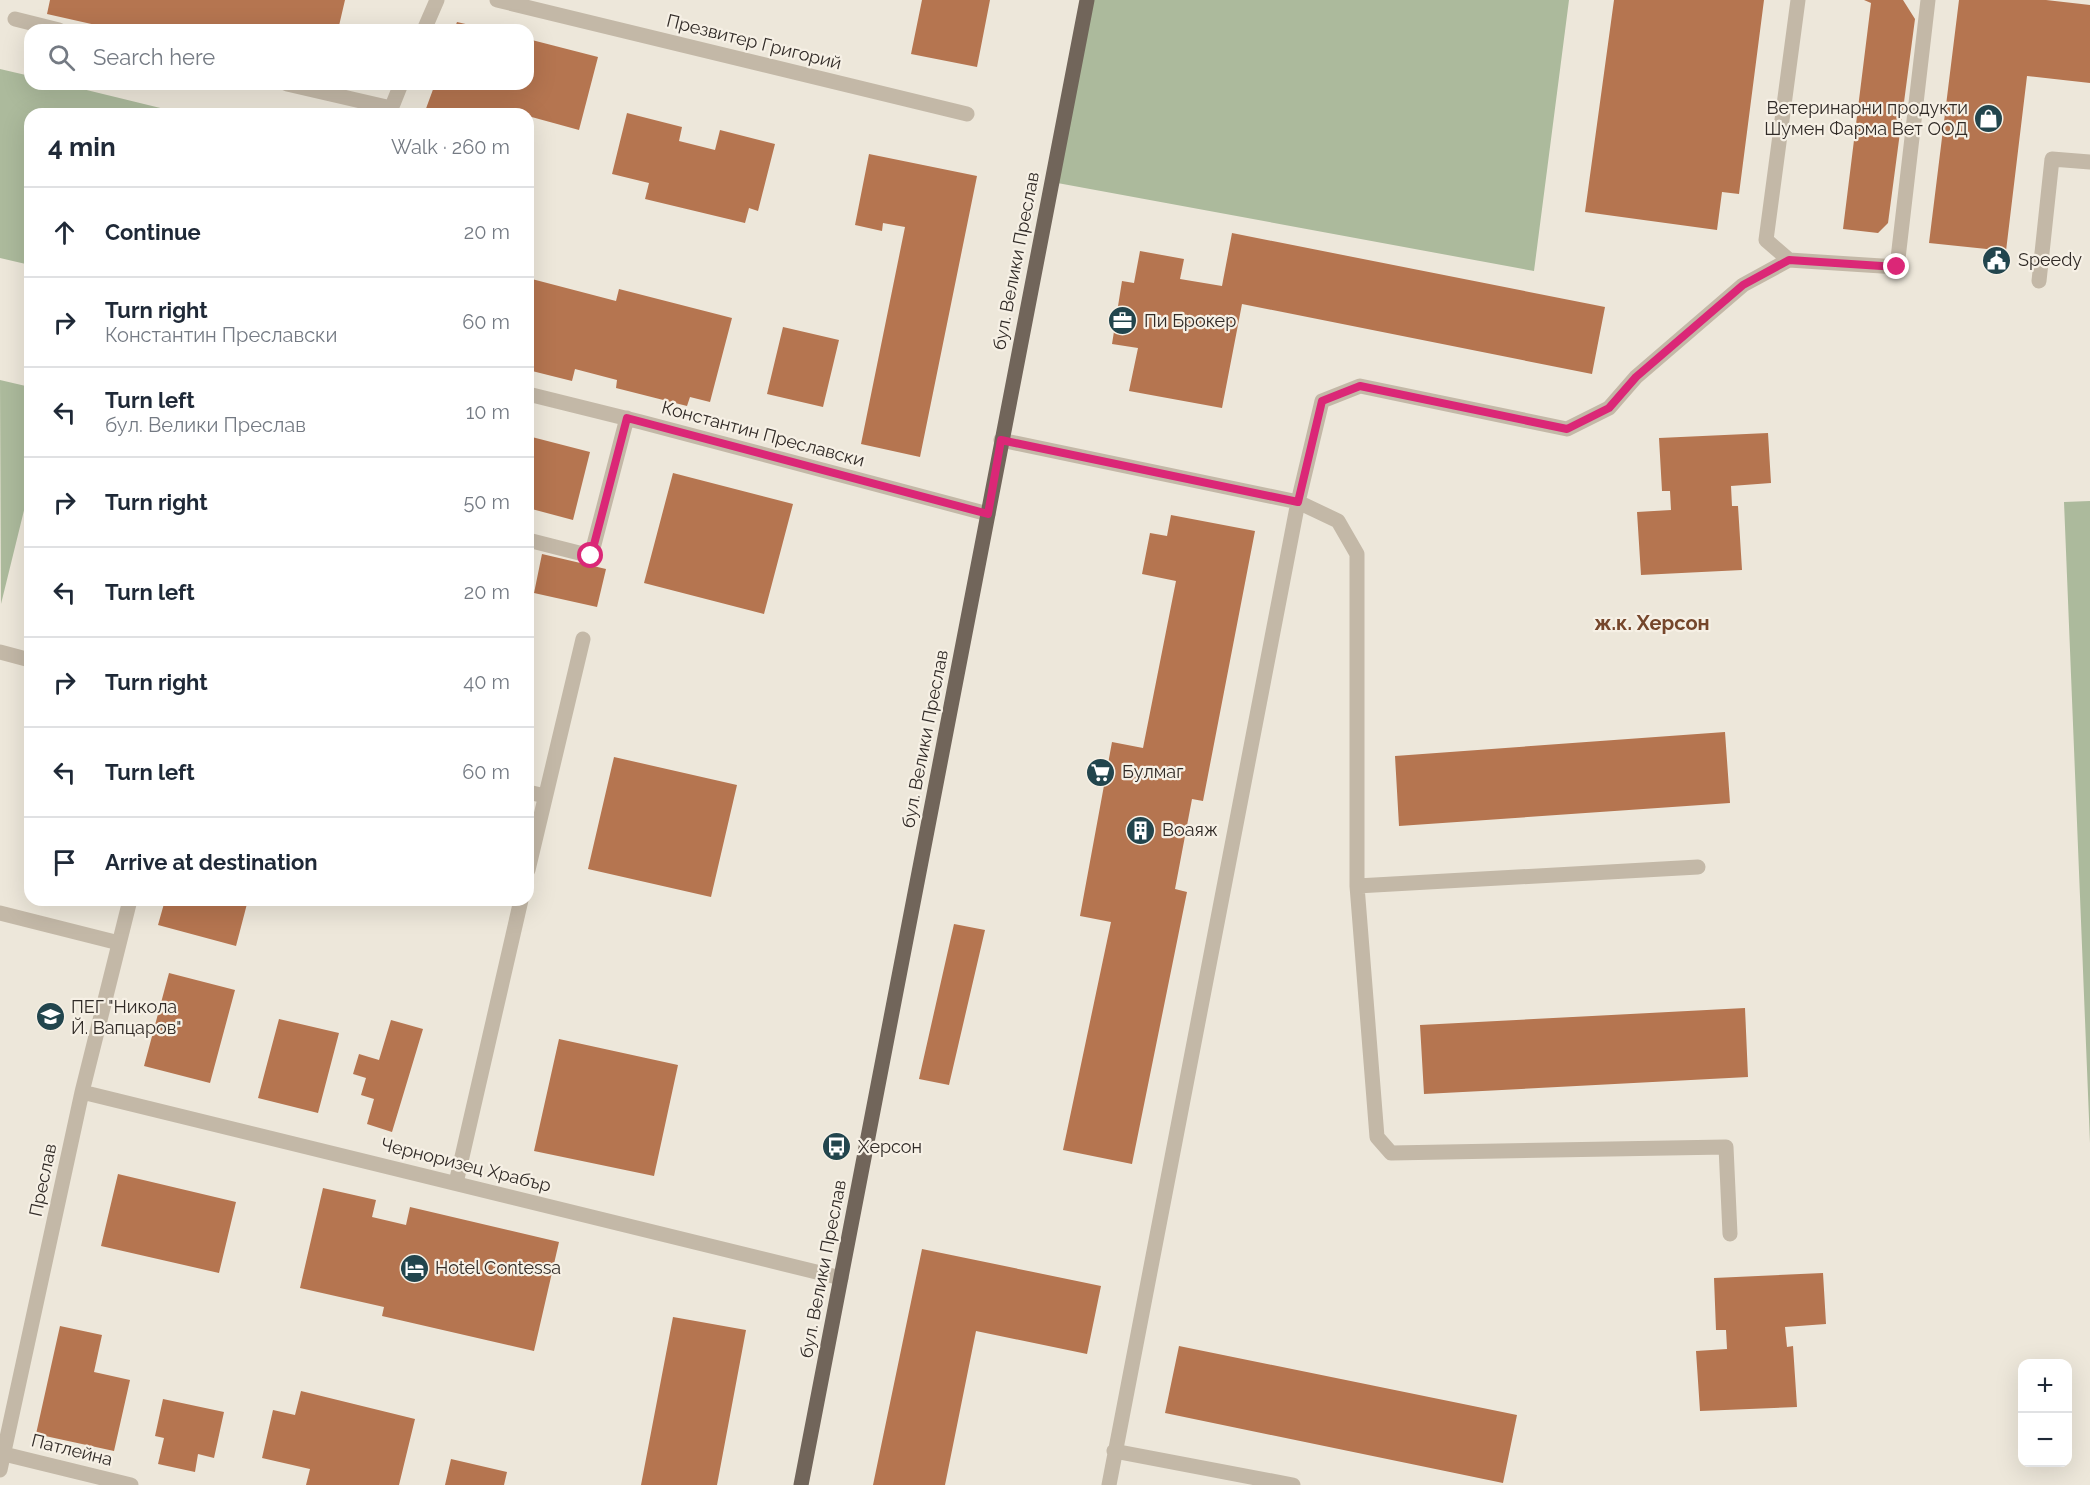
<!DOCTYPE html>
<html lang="en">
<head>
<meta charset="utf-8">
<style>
	:root { --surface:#fff; --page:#f6f6f7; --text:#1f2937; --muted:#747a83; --line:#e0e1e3 }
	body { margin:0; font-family:Raleway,sans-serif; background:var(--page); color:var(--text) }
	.controls { position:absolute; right:18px; bottom:18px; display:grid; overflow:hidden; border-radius:12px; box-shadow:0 6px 24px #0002 }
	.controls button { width:54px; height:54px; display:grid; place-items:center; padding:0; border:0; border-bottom:2px solid var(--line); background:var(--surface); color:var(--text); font:30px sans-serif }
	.stop { position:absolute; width:18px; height:18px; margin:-14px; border:4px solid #db2777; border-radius:50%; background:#fff }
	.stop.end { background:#db2777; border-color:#fff; box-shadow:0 2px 6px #0008 }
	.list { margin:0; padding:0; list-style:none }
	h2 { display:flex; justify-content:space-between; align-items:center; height:78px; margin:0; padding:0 24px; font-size:26px }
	h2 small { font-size:20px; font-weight:400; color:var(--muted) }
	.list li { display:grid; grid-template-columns:39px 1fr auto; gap:18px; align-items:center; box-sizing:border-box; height:90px; padding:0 24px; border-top:2px solid var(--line) }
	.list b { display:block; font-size:22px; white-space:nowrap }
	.list p { margin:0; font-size:20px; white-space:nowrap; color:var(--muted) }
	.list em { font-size:20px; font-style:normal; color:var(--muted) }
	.icon { flex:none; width:33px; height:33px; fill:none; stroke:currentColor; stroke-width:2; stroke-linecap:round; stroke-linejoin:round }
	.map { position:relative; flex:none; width:2090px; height:1485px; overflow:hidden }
	.search { position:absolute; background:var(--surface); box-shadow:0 6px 24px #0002; left:24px; top:24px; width:510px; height:66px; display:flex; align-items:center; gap:15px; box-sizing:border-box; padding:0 21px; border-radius:18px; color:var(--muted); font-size:22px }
	.panel { position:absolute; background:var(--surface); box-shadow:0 6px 24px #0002; left:24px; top:108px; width:510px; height:798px; border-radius:18px }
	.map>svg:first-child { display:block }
	.green { fill:#acba9c }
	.building { fill:#b57550 }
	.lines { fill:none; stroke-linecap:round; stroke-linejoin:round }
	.minor { stroke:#c3b8a7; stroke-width:15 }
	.major { stroke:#71655a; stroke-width:15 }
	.route { stroke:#db2777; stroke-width:8 }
	.labels { text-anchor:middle; stroke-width:4.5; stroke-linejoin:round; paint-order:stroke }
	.street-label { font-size:18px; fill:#312b27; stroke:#f6f0e5 }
	.poi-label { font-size:18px; fill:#312b27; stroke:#f6f0e5; text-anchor:start }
	.neighbourhood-label { font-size:20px; font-weight:bold; fill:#75462b; stroke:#f6f0e5 }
</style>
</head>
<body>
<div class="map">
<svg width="2090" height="1485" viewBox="0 0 2090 1485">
	<rect width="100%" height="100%" fill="#ede7da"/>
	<path class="green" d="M1087 0H1569L1534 271 1052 182Z
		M0 69 30 76V84H62L185 114H30V265L0 258Z
		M0 380 30 387V486L1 604Z
		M2090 501V1143L2064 502Z"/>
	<path class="building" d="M50 0H345L338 30H118L47 14Z
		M922 0H990L977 67 911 54Z
		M1614 0H1764L1739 194 1722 192 1717 230 1585 212Z
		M1864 0H1903L1915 19 1888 223 1878 233 1843 229 1871 3Z
		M1959 0H2046L2090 5V83L2027 76 2006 251 1929 243Z
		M457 22 487 29V30H454Z
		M528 39 598 57 579 130 528 116V114L508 111 507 114H424L435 84H528Z
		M627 113 682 127 679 141 715 150 720 130 775 144 758 211 749 208 745 223 645 199 649 183 612 174Z
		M869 154 977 176 920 457 861 444 905 227 883 223 882 231 855 225Z
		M1232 233 1605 307 1592 374 1242 304 1222 408 1129 391 1138 348 1112 344 1122 281 1134 283 1140 251 1184 259 1180 279 1222 286Z
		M528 278 616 301 619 289 732 318 710 402 690 397 687 406 616 388 617 380 575 369 572 381 528 370Z
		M783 327 839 340 823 407 767 394Z
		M1768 433 1771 483 1731 486 1732 506H1738L1742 570 1641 575 1637 512 1671 510 1670 491H1662L1659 438Z
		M528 436 590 452 573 520 528 508Z
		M673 473 793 504 764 614 644 583Z
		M1171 515 1255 531 1203 801 1192 799 1175 889 1187 892 1132 1164 1063 1150 1111 922 1080 916 1112 742 1143 748 1176 581 1142 574 1150 533 1167 536Z
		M542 554 606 569 597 607 534 593Z
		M1725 732 1730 803 1399 826 1395 756Z
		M614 757 737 785 711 897 588 869Z
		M165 900H248L236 946 158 925Z
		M954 924 985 930 949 1085 919 1079Z
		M169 973 235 990 210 1083 144 1066Z
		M1745 1008 1748 1077 1424 1094 1420 1025Z
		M279 1019 339 1033 318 1113 258 1098Z
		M391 1020 423 1029 392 1132 367 1124 374 1099 361 1095 366 1078 353 1074 359 1054 379 1060Z
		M559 1039 678 1065 654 1176 534 1151Z
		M118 1174 236 1202 219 1273 101 1246Z
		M323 1188 376 1200 372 1217 406 1225 410 1207 559 1242 534 1351 382 1316 384 1307 300 1288Z
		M922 1249 1101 1286 1087 1354 976 1331 945 1485H873Z
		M1823 1273 1826 1324 1785 1327 1787 1347 1793 1346 1797 1407 1700 1411 1696 1351 1727 1349 1726 1330H1716L1714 1278Z
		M673 1317 746 1330 717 1485H641Z
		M60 1326 102 1335 94 1372 130 1380 114 1451 36 1434Z
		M1179 1346 1517 1415 1503 1483 1165 1413Z
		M301 1391 415 1419 399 1485H306L310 1469 262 1458 273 1410 295 1415Z
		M163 1399 224 1412 214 1458 198 1454 195 1472 158 1464 164 1438 155 1436Z
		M451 1459 507 1472 504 1485H445Z"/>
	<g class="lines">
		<path class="minor" d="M497 0 967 114
			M15 19 59 30
			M424 30 437 0
			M287 84 391 108
			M389 114 401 84
			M1789 260 1766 240 1798 0
			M2039 281 2052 159 2090 162
			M528 394 641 422 988 514
			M1001 440 1298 502 1109 1485
			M528 540 591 556 627 418
			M0 652 30 660
			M528 792 545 796
			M528 870 583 639
			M1357 886 1698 867
			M0 913 119 943
			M82 1092 841 1278
			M456 1183 521 900
			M1730 1234 1726 1147 1391 1153 1377 1137 1357 886V554L1338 521 1298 502 1322 401 1360 386 1567 429 1609 408 1636 377 1743 285 1789 260 1897 267 1928 0
			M1114 1451 1293 1485
			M4 1454 131 1485
			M0 1470 82 1092 130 900"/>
		<path class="major" d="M801 1485 1087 0"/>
	</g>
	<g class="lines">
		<path class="route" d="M591 556 627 418 988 514 1001 440 1298 502 1322 401 1360 386 1567 429 1609 408 1636 377 1743 285 1789 260 1897 267"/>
	</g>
	<defs>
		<symbol id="shop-disc" viewBox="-11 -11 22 22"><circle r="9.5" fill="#22454d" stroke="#f6f0e5"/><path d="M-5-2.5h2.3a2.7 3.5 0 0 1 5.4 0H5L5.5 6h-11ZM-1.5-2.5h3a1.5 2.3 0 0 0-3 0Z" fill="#fff"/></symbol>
		<symbol id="civic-disc" viewBox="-11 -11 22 22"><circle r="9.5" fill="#22454d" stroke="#f6f0e5"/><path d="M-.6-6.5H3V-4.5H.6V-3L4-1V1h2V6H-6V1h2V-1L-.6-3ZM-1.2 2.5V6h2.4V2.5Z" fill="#fff"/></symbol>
		<symbol id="office-disc" viewBox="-11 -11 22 22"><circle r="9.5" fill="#22454d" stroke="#f6f0e5"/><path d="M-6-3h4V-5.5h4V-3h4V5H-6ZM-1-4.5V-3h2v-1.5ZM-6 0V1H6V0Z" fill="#fff"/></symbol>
		<symbol id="supermarket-disc" viewBox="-11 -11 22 22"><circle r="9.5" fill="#22454d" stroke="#f6f0e5"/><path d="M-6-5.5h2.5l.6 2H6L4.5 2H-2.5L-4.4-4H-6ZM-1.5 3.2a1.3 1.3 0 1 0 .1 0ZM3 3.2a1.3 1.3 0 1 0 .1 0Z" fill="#fff"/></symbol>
		<symbol id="building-disc" viewBox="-11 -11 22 22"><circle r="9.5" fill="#22454d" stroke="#f6f0e5"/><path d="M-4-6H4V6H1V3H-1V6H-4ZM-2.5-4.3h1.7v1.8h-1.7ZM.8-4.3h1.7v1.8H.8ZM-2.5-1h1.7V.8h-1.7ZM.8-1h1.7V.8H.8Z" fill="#fff"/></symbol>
		<symbol id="school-disc" viewBox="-11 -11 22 22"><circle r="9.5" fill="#22454d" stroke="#f6f0e5"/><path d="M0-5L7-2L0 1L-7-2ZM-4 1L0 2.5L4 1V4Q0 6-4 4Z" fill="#fff"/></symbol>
		<symbol id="bus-disc" viewBox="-11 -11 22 22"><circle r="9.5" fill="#22454d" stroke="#f6f0e5"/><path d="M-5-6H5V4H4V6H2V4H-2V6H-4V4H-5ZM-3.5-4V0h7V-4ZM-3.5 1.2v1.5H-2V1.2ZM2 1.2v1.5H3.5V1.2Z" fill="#fff"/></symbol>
		<symbol id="hotel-disc" viewBox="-11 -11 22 22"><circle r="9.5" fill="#22454d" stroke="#f6f0e5"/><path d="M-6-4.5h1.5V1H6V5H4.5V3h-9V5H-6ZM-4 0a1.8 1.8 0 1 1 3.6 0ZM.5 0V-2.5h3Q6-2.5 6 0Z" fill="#fff"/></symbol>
	</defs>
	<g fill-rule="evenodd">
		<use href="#shop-disc" x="1972" y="102" width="33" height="33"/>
		<use href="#civic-disc" x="1980" y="244" width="33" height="33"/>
		<use href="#office-disc" x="1106" y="304" width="33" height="33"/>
		<use href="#supermarket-disc" x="1084" y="756" width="33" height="33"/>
		<use href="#building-disc" x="1124" y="814" width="33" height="33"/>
		<use href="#school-disc" x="34" y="1000" width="33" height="33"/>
		<use href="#bus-disc" x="820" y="1130" width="33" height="33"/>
		<use href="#hotel-disc" x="398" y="1252" width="33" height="33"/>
	</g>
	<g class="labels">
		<g class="street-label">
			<text transform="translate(754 42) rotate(14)" y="6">Презвитер Григорий</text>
			<text transform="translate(1016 261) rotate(-79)" y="6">бул. Велики Преслав</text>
			<text transform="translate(763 434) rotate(15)" y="6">Константин Преславски</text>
			<text transform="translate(925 739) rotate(-79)" y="6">бул. Велики Преслав</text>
			<text transform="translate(466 1165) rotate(14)" y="6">Черноризец Храбър</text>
			<text transform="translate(43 1180) rotate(-78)" y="6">Преслав</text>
			<text transform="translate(823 1269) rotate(-79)" y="6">бул. Велики Преслав</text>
			<text transform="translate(72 1450) rotate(14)" y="6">Патлейна</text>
		</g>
		<g class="poi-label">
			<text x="1968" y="114" text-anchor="end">Ветеринарни продукти<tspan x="1968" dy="21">Шумен Фарма Вет ООД</tspan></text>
			<text x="2018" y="266">Speedy</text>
			<text x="1144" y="327">Пи Брокер</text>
			<text x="1122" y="778">Булмаг</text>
			<text x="1162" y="836">Воаяж</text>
			<text x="71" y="1013">ПЕГ "Никола<tspan x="71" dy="21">Й. Вапцаров"</tspan></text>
			<text x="858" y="1153">Херсон</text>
			<text x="435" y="1274">Hotel Contessa</text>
		</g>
		<g class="neighbourhood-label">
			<text x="1652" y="630">ж.к. Херсон</text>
		</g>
	</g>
</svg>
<div class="controls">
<button>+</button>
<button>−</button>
</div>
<div class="stop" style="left:591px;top:556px"></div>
<div class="stop end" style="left:1897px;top:267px"></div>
<div class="search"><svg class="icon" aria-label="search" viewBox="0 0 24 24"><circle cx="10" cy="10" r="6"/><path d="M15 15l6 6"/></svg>Search here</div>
<section class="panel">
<h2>4 min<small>Walk · 260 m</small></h2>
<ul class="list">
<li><svg class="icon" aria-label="ahead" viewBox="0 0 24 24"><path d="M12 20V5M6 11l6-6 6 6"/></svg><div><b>Continue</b></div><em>20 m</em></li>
<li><svg class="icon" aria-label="right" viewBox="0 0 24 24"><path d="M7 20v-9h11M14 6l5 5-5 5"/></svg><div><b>Turn right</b><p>Константин Преславски</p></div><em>60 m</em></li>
<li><svg class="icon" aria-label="left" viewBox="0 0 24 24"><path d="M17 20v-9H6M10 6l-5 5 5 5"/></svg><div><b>Turn left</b><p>бул. Велики Преслав</p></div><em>10 m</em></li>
<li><svg class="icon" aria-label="right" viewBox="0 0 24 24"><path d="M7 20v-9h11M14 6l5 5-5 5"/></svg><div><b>Turn right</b></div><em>50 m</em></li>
<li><svg class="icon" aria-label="left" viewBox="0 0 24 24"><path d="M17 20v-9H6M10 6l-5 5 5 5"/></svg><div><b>Turn left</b></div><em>20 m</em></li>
<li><svg class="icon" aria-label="right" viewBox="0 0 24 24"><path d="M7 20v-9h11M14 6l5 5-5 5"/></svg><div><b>Turn right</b></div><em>40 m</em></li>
<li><svg class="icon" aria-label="left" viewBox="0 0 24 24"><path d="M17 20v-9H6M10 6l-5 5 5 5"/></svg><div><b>Turn left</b></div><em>60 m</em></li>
<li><svg class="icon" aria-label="arrive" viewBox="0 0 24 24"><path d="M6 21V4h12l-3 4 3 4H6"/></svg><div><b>Arrive at destination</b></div></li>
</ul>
</section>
</div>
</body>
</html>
